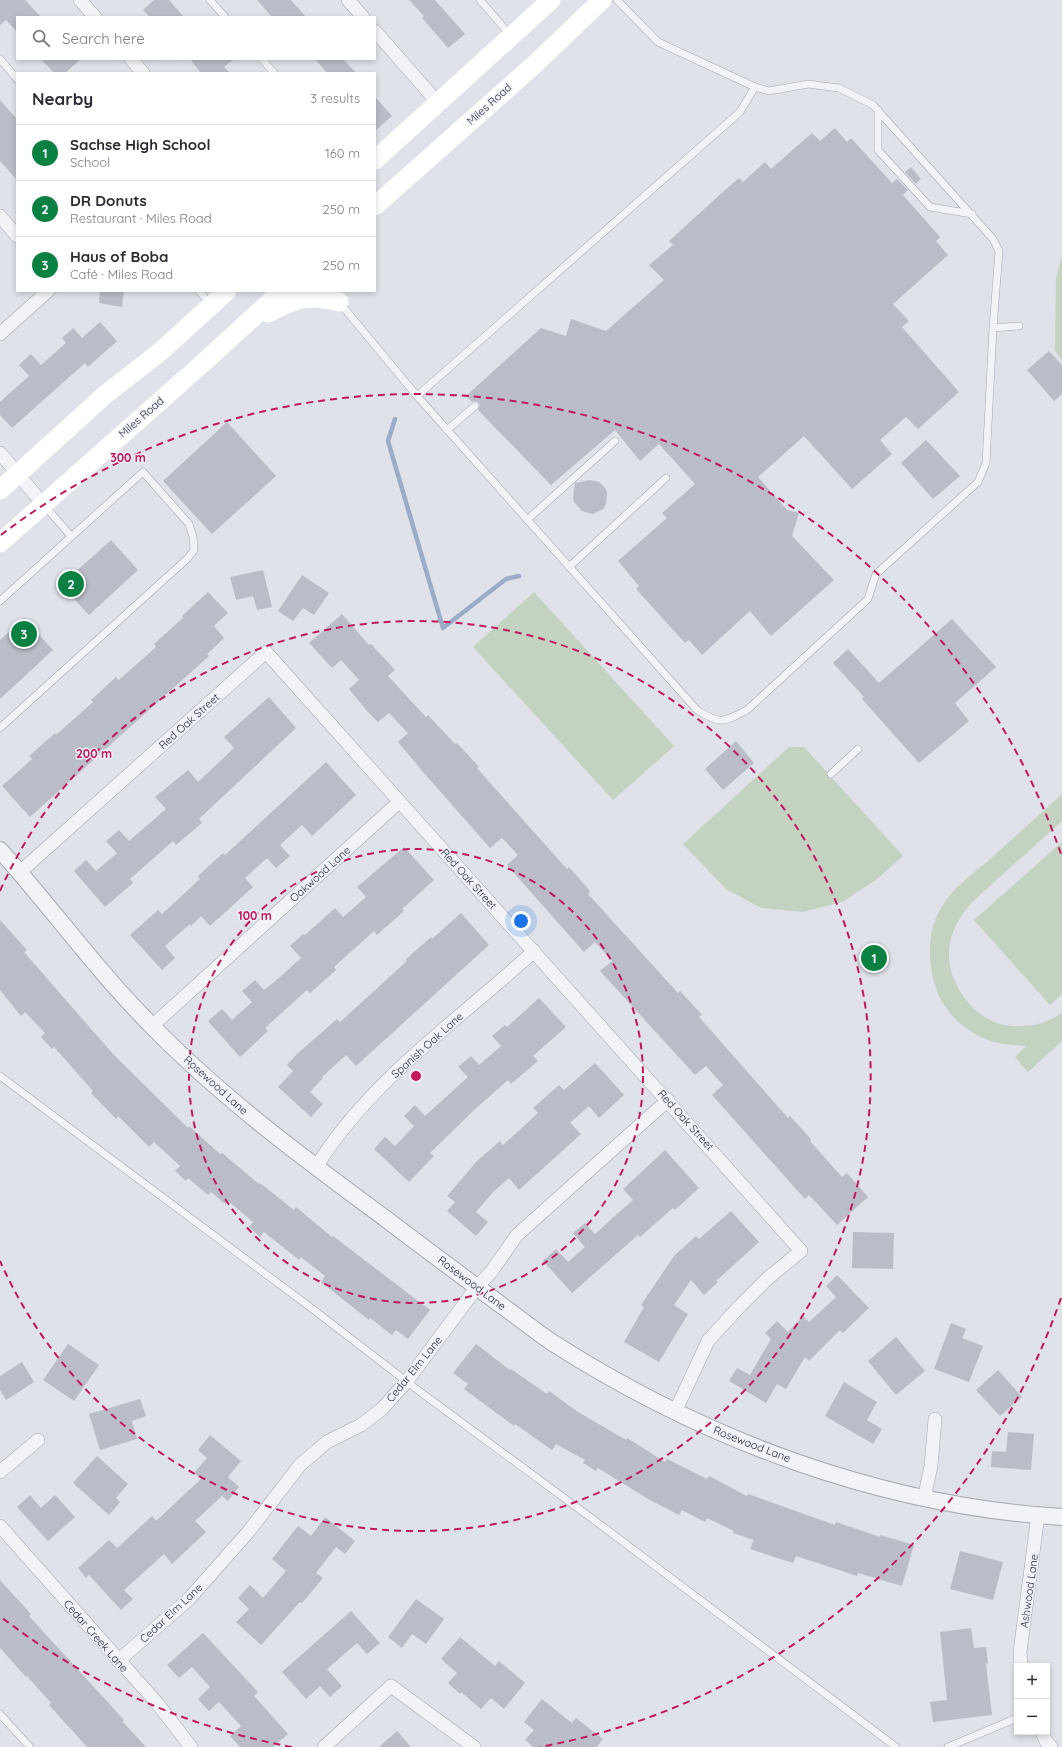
<!DOCTYPE html>
<html lang="en">
<head>
<meta charset="utf-8">
<style>
	:root { --surface:#fff; --page:#f7f7f7; --text:#2b2b33; --muted:#7c7c81; --line:#e1e1e2; --accent:#0b8043 }
	body { margin:0; font-family:Quicksand,sans-serif; background:var(--page); color:var(--text) }
	.controls { position:absolute; right:12px; bottom:12px; display:grid; overflow:hidden; border-radius:0px; box-shadow:0 2px 6px #0003 }
	.controls button { width:36px; height:36px; display:grid; place-items:center; padding:0; border:0; border-bottom:1px solid var(--line); background:var(--surface); color:var(--text); font:20px sans-serif }
	.you { position:absolute; left:521px; top:921px; width:14px; height:14px; margin:-10px; border:3px solid #fff; border-radius:50%; background:#1a73e8; box-shadow:0 0 0 6px #1a73e833 }
	.badge { display:grid; place-items:center; width:26px; height:26px; border-radius:50%; background:var(--accent); color:#fff; font-size:13px; font-weight:700 }
	.pin { position:absolute; translate:-50% -50%; border:2px solid #fff; box-shadow:0 1px 4px #0006 }
	.list { margin:0; padding:0; list-style:none }
	h2 { display:flex; justify-content:space-between; align-items:center; height:52px; margin:0; padding:0 16px; font-size:17px }
	h2 small { font-size:13px; font-weight:400; color:var(--muted) }
	.list li { display:grid; grid-template-columns:26px 1fr auto; gap:12px; align-items:center; box-sizing:border-box; height:56px; padding:0 16px; border-top:1px solid var(--line) }
	.list b { display:block; font-size:15px; white-space:nowrap }
	.list p { margin:0; font-size:13px; white-space:nowrap; color:var(--muted) }
	.list em { font-size:13px; font-style:normal; color:var(--muted) }
	.icon { flex:none; width:22px; height:22px; fill:none; stroke:currentColor; stroke-width:2; stroke-linecap:round; stroke-linejoin:round }
	.map { position:relative; flex:none; width:1062px; height:1747px; overflow:hidden }
	.search { position:absolute; background:var(--surface); box-shadow:0 2px 6px #0003; left:16px; top:16px; width:360px; height:44px; display:flex; align-items:center; gap:10px; box-sizing:border-box; padding:0 14px; border-radius:0px; color:var(--muted); font-size:15px }
	.panel { position:absolute; background:var(--surface); box-shadow:0 2px 6px #0003; left:16px; top:72px; width:360px; height:220px; border-radius:0px }
	.map>svg:first-child { display:block }
	.green { fill:#c3d2c1 }
	.lines { fill:none; stroke-linecap:round; stroke-linejoin:round }
	.stream { stroke:#9bacc8; stroke-width:4.5 }
	.building { fill:#babdc8 }
	.service-casing { stroke:#a4a8b2; stroke-width:8 }
	.minor-casing { stroke:#a4a8b2; stroke-width:14 }
	.tertiary-casing { stroke:#a4a8b2; stroke-width:18 }
	.service { stroke:#f2f3f7; stroke-width:7 }
	.minor { stroke:#f2f3f7; stroke-width:13 }
	.tertiary { stroke:#f2f3f7; stroke-width:16 }
	.secondary { stroke:#fff; stroke-width:19 }
	.ring { fill:none; stroke:#c2185b; stroke-width:2; stroke-dasharray:7 5 }
	.labels { text-anchor:middle; stroke-width:3; stroke-linejoin:round; paint-order:stroke }
	.street-label { font-size:11px; fill:#282e3f; stroke:#eff1f6 }
	.centre { fill:#c2185b; stroke:#eff1f6; stroke-width:2 }
	.ring-label { font-size:12px; text-anchor:middle; font-weight:bold; fill:#c2185b; stroke:#eff1f6; stroke-width:3; stroke-linejoin:round; paint-order:stroke }
</style>
</head>
<body>
<div class="map">
<svg width="1062" height="1747" viewBox="0 0 1062 1747">
	<rect width="100%" height="100%" fill="#dfe2e8"/>
	<path class="green" d="M1062 255V360L1055 351 1056 278Z
		M534 592 674 746 613 800 473 647Z
		M789 747H804L903 856 877 879 842 902 803 912 761 908 726 889 683 844Z
		M1062 794V821L972 902C960 916 950 932 949 951 947 980 971 1016 1000 1024 1011 1027 1023 1026 1034 1025 1043 1023 1054 1019 1062 1013V1041L1028 1072 1015 1057 1026 1046C1017 1045 1007 1045 999 1043 975 1039 949 1018 939 996 928 969 925 934 941 908 952 889 971 875 988 861 1012 839 1037 817 1062 794Z
		M1062 842V994L1050 1005 974 920Z"/>
	<g class="lines">
		<path class="stream" d="M395 419 388 441 443 628 506 579 519 576"/>
	</g>
	<path class="building" d="M0 0H25L41 17H17V32L6 20 0 25Z
		M154 0H169L184 17H150L143 10Z
		M257 0H291L306 17H272Z
		M409 0H435L465 34 448 48 422 18 424 16Z
		M41 59H81L65 73H54Z
		M190 59H234L224 67 230 73H201Z
		M315 59H343L356 73H327Z
		M375 97 392 116 375 131Z
		M0 100 17 119V180L0 161Z
		M835 128 847 142 851 138 892 183 897 179 908 190 903 195 940 237 936 241 948 255 893 304 909 321 902 327 959 392 918 429 906 417 880 440 892 454 852 489 804 436 758 477 787 510 799 513 792 536 834 580 771 636 750 611 702 655 689 640 685 643 636 589 639 586 618 561 667 518 662 513 695 484 659 444 640 461 615 430 551 485 478 410 480 405 478 402 474 401 472 402 466 396 541 328 566 336 571 319 606 331 664 280 649 265 673 245 669 241 724 191 739 178 743 182 765 162 771 169 812 133 820 141Z
		M911 167 921 179 916 184 905 172Z
		M100 291H124L122 307 99 303Z
		M100 322 117 341 88 367 85 363 12 428 0 415V402L29 376 19 365 31 354 41 365 66 343 62 338 73 328 82 338Z
		M1049 351 1062 365V394L1054 401 1027 370Z
		M227 422 276 476 212 534 163 481Z
		M926 440 960 476 933 499 901 463Z
		M590 480 599 482 606 489 607 493 606 504 603 509 593 514 582 511 574 502 573 497 575 483Z
		M111 540 138 570 89 615 61 585Z
		M263 570 272 607 257 610 253 596 236 600 230 577Z
		M302 575 329 593 314 615 303 608 293 621 278 611Z
		M208 592 228 613 214 626 224 638 207 654 209 656 30 817 2 786 32 759 29 756 55 733 56 735 93 702 91 700 116 677 119 680 156 647 154 644 183 618 182 616Z
		M342 614 369 645 371 644 395 670 388 676 426 717 428 715 455 744 457 743 479 767 477 768 533 831 567 869 569 867 590 891 588 894 678 993 680 991 702 1015 699 1017 788 1118 790 1116 811 1139 810 1141 842 1177 847 1173 868 1197 837 1225 809 1195 805 1199 712 1095 723 1085 706 1066 695 1075 600 971 612 961 595 942 584 952 507 865 518 855 502 838 490 848 424 773 398 742 408 733 389 713 378 722 367 711 349 689 359 680 341 660 332 668 309 643Z
		M24 618 53 650 0 699V640Z
		M952 619 996 667 955 703 969 721 919 763 862 699 864 697 833 663 848 649 879 683Z
		M269 697 296 728 199 819 202 823 176 845 173 841 130 879 133 883 105 907 74 871 86 860 96 871 117 853 106 841 119 830 129 841 144 828 166 809 155 797 188 770 198 782 234 748 224 737Z
		M736 741 754 763 723 790 705 769Z
		M326 762 356 795 312 836 302 825 280 845 290 856 276 868 267 858 245 878 253 887 210 926 201 916 191 926 190 924 165 946 175 958 162 970 130 935 158 910 162 914 200 879 198 876 223 853 225 855Z
		M404 847 434 880 402 909 404 911 377 935 374 931 334 967 336 970 310 993 307 990 265 1028 268 1031 240 1057 208 1021 222 1009 232 1020 252 1002 242 991 255 980 264 990 279 978 301 958 290 946 303 934 305 935 335 908 343 917 366 897 357 887Z
		M461 913 489 945 356 1066 346 1055 322 1077 323 1078 310 1092 323 1104 311 1117 278 1087 293 1071 287 1065 297 1054 337 1019 340 1022 407 961 406 959 431 937 432 939Z
		M0 920 27 950 24 952 113 1054 188 1128 189 1126 220 1154 222 1153 259 1184 260 1183 294 1210 296 1207 332 1237 333 1236 430 1310 408 1339 396 1330 392 1335 370 1318 369 1320 321 1282 325 1276 301 1257 299 1260 264 1232 260 1237 249 1227 253 1222 228 1201 225 1204 211 1192 208 1195 188 1178 186 1181 175 1171 180 1166 154 1142 149 1147 118 1116 116 1119 91 1093 93 1091 54 1047 52 1049 41 1037 45 1033 25 1012 21 1016 0 990Z
		M539 998 566 1027 533 1056 538 1061 511 1084 508 1080 473 1111 430 1153 434 1156 409 1182 374 1149 385 1137 395 1146 414 1126 404 1116 415 1105 425 1116 468 1077 458 1067 471 1056 479 1065 501 1046 492 1036 505 1025 507 1027Z
		M595 1063 624 1095 599 1118 589 1106 570 1123 581 1134 519 1190 509 1178 494 1191 476 1212 488 1222 476 1236 447 1211 455 1202 447 1196 477 1161 500 1141 503 1145 538 1113 533 1108 559 1085 564 1090Z
		M665 1150 699 1188 675 1210 673 1208 640 1237 638 1235 572 1293 543 1261 556 1249 568 1262 585 1247 573 1233 585 1223 595 1234 618 1213 633 1200 623 1189Z
		M731 1211 759 1242 716 1281 718 1282 704 1295 691 1280 674 1305 688 1314 659 1362 624 1342 644 1307 641 1305 674 1256 696 1236 699 1239Z
		M853 1232 894 1233 893 1269 852 1268Z
		M837 1275 869 1308 843 1333 840 1330 809 1361 805 1357 786 1389 777 1384 766 1403 729 1381 737 1368 750 1375 771 1339 765 1333 777 1321 788 1332 803 1316 809 1322 836 1297 826 1286Z
		M951 1323 966 1329 962 1338 983 1346 969 1382 934 1369Z
		M896 1337 925 1371 896 1395 868 1361Z
		M68 1344 99 1365 74 1401 43 1380Z
		M476 1344 510 1370 511 1369 547 1394 549 1391 578 1412 626 1440 627 1438 665 1462 667 1459 707 1479 709 1476 747 1496 748 1494 835 1525 836 1522 880 1537V1535L914 1545 902 1586 858 1573 857 1576 796 1556 793 1563 750 1549 754 1540 733 1533 734 1531 707 1518 705 1522 682 1510 679 1515 648 1499 598 1468 596 1471 583 1463 585 1460 556 1444 552 1450 515 1424 514 1426 464 1389 468 1384 453 1373Z
		M22 1362 34 1382 6 1400 0 1390V1376Z
		M998 1370 1022 1397 1000 1416 976 1390Z
		M844 1382 877 1402 867 1420 882 1429 873 1444 825 1416Z
		M140 1399 146 1416 132 1421 137 1439 100 1450 89 1414Z
		M1008 1432 1034 1434 1031 1470 991 1467 992 1451 1006 1452Z
		M210 1435 241 1461 228 1477 239 1487 228 1501 222 1496 195 1521 206 1532 172 1564 164 1554 124 1590 133 1599 121 1610 89 1575 86 1578 78 1568 109 1540 117 1548 152 1516 156 1521 201 1479 194 1473 207 1458 198 1450Z
		M97 1456 128 1484 116 1498 120 1502 109 1515 73 1483Z
		M30 1495 41 1508 55 1495 75 1517 48 1541 17 1507Z
		M325 1517 355 1541 345 1554 336 1547 316 1573 323 1578 302 1603 300 1602 261 1645 236 1622 249 1609 238 1598 250 1585 263 1598 286 1571 272 1559 298 1526 311 1536Z
		M960 1551 1003 1562 993 1600 950 1589Z
		M0 1580 31 1614 29 1616 124 1720 123 1722 146 1747H87L49 1705 51 1703 27 1676 26 1677 0 1648Z
		M416 1599 444 1619 426 1644 412 1634 402 1648 388 1637Z
		M351 1611 380 1643 367 1654 357 1643 327 1669 342 1686 330 1697 320 1686 306 1699 282 1672Z
		M971 1628 974 1648 986 1647 988 1663 986 1664 992 1715 933 1722 930 1702 947 1700 940 1632Z
		M203 1633 258 1692 254 1696 288 1734 273 1747H240L230 1736 241 1726 219 1702 209 1711 198 1699 210 1687 192 1667 179 1678 167 1665Z
		M460 1637 495 1666 499 1661 525 1683 504 1709 491 1698 481 1709 461 1692 460 1694 448 1683 457 1673 441 1659Z
		M542 1699 572 1723 576 1718 603 1739 597 1747H533L525 1740 534 1730 524 1722Z
		M397 1731 411 1747H379Z"/>
	<g class="lines">
		<defs>
			<path id="service" d="M210 0 225 17
				M480 0 511 36
				M0 59 17 79
				M262 59 274 73
				M878 110V150L930 207 972 214
				M199 291 211 305
				M339 302 417 396 697 710C720 725 724 722 747 710L868 599 876 574 978 482 986 463 993 328 999 251 993 239 873 105 839 88 808 84 769 91 755 87 658 42 617 0
				M993 328 1019 326
				M417 396 740 112 755 87
				M447 430 475 406
				M44 505 71 536
				M527 520 615 441
				M569 567 666 478
				M0 601 143 472 189 524 193 537 194 550 188 558 0 728
				M831 774 858 749
				M0 1076 310 1307 419 1391 590 1517 896 1747
				M0 1714 30 1747
				M948 1747 1017 1718"/>
			<path id="minor" d="M80 0 95 17
				M348 0 363 17
				M375 31 438 103
				M131 59 143 73
				M0 216 17 236
				M0 334 48 291
				M0 453 43 504
				M20 872 266 652 801 1251 767 1279 739 1307 708 1341 675 1412
				M152 1026 399 802
				M316 1167C371 1079 459 1020 534 951
				M0 1472 38 1440
				M924 1499 931 1466 935 1419
				M0 1526 157 1703 191 1747
				M118 1661 189 1599 249 1531 300 1465 327 1442 361 1425 382 1409 407 1381 477 1287 491 1272 517 1235 668 1100
				M1021 1666 1020 1652 1038 1515
				M1042 1732 1046 1741 1051 1747
				M324 1747 391 1686 474 1747"/>
			<path id="tertiary" d="M0 850C52 908 97 971 152 1026 223 1099 305 1159 386 1219 424 1248 462 1276 501 1305 518 1317 535 1331 553 1343 705 1440 881 1506 1062 1517"/>
		</defs>
		<use href="#service" class="service-casing"/>
		<use href="#minor" class="minor-casing"/>
		<use href="#tertiary" class="tertiary-casing"/>
		<use href="#service" class="service"/>
		<use href="#minor" class="minor"/>
		<use href="#tertiary" class="tertiary"/>
		<path class="secondary" d="M375 160 551 0
			M375 206 535 64 602 0
			M268 313C297 298 307 294 339 302
			M0 490 106 394 160 352 227 291
			M0 543 203 363 282 291"/>
	</g>
	<g class="ring">
		<circle cx="416" cy="1076" r="227"/>
		<path d="M0 891A455 455 0 1 1 0 1261"/>
		<path d="M1061 1298A682 682 0 0 1 540 1747M292 1747A682 682 0 0 1 1 1617M1 535A682 682 0 0 1 1061 854"/>
	</g>
	<g class="labels">
		<g class="street-label">
			<text transform="translate(489 104) rotate(-42)" y="4">Miles Road</text>
			<text transform="translate(141 417) rotate(-41)" y="4">Miles Road</text>
			<text transform="translate(189 721) rotate(-42)" y="4">Red Oak Street</text>
			<text transform="translate(320 874) rotate(-42)" y="4">Oakwood Lane</text>
			<text transform="translate(469 879) rotate(48)" y="4">Red Oak Street</text>
			<text transform="translate(427 1045) rotate(-42)" y="4">Spanish Oak Lane</text>
			<text transform="translate(216 1085) rotate(42)" y="4">Rosewood Lane</text>
			<text transform="translate(686 1120) rotate(48)" y="4">Red Oak Street</text>
			<text transform="translate(472 1283) rotate(37)" y="4">Rosewood Lane</text>
			<text transform="translate(414 1369) rotate(-51)" y="4">Cedar Elm Lane</text>
			<text transform="translate(752 1444) rotate(21)" y="4">Rosewood Lane</text>
			<text transform="translate(1029 1591) rotate(-82)" y="4">Ashwood Lane</text>
			<text transform="translate(171 1613) rotate(-43)" y="4">Cedar Elm Lane</text>
			<text transform="translate(96 1636) rotate(49)" y="4">Cedar Creek Lane</text>
		</g>
	</g>
	<circle cx="416" cy="1076" r="6" class="centre"/>
	<g class="ring-label">
		<text x="128" y="462">300 m</text>
		<text x="94" y="758">200 m</text>
		<text x="255" y="920">100 m</text>
	</g>
</svg>
<div class="controls">
<button>+</button>
<button>−</button>
</div>
<div class="you"></div>
<div class="pin badge" style="left:874px;top:958px">1</div>
<div class="pin badge" style="left:71px;top:584px">2</div>
<div class="pin badge" style="left:24px;top:634px">3</div>
<div class="search"><svg class="icon" aria-label="search" viewBox="0 0 24 24"><circle cx="10" cy="10" r="6"/><path d="M15 15l6 6"/></svg>Search here</div>
<section class="panel">
<h2>Nearby<small>3 results</small></h2>
<ul class="list">
<li><span class="badge">1</span><div><b>Sachse High School</b><p>School</p></div><em>160 m</em></li>
<li><span class="badge">2</span><div><b>DR Donuts</b><p>Restaurant · Miles Road</p></div><em>250 m</em></li>
<li><span class="badge">3</span><div><b>Haus of Boba</b><p>Café · Miles Road</p></div><em>250 m</em></li>
</ul>
</section>
</div>
</body>
</html>
